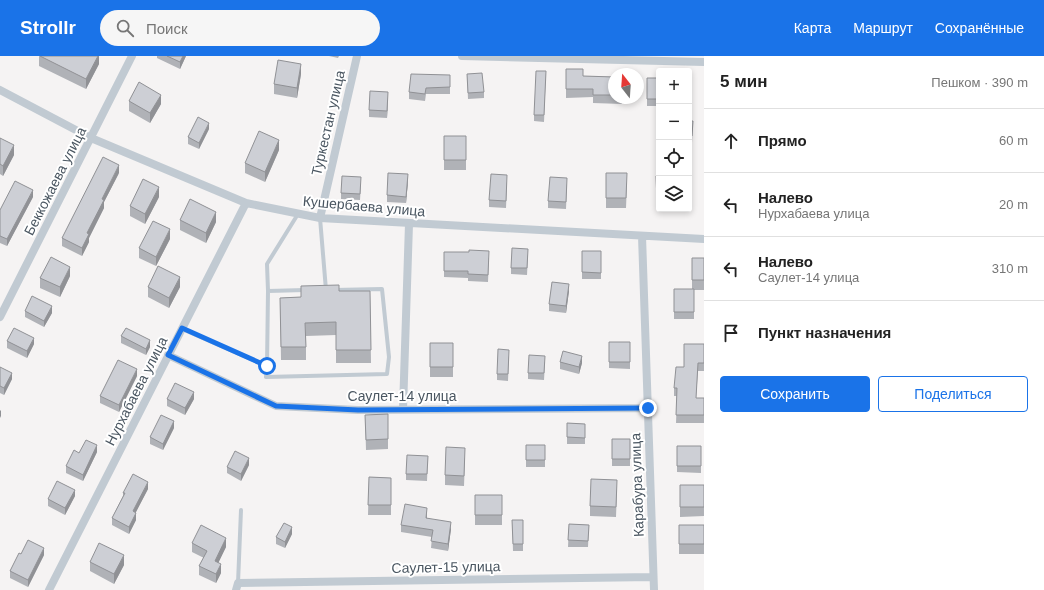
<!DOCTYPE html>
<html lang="ru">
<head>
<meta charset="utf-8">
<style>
	:root { --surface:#fff; --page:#f6f6f6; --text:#222; --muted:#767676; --line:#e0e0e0; --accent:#1a73e8 }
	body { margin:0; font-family:Helvetica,sans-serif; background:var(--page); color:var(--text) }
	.controls { position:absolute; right:12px; top:12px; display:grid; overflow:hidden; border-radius:4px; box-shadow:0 2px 6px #0003 }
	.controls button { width:36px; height:36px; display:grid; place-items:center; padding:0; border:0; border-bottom:1px solid var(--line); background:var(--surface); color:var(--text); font:20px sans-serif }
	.compass { position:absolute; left:608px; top:12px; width:36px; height:36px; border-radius:50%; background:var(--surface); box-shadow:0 2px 6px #0003; rotate:343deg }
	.stop { position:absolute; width:12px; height:12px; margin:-9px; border:3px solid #1a73e8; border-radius:50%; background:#fff }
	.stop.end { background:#1a73e8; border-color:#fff; box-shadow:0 1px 4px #0008 }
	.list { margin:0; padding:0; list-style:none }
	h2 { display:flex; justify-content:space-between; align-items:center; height:52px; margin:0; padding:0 16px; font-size:17px }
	h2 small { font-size:13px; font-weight:400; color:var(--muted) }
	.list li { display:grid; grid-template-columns:26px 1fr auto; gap:12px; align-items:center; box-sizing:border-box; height:64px; padding:0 16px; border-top:1px solid var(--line) }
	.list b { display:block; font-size:15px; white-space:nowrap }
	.list p { margin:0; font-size:13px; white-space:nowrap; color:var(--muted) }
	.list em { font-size:13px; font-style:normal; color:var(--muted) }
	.actions { display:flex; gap:8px; padding:12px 16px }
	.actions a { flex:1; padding:9px 0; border:1px solid var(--accent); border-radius:4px; text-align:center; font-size:14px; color:var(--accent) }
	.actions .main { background:var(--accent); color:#fff }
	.icon { flex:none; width:22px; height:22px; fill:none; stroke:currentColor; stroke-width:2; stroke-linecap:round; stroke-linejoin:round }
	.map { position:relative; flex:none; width:704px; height:534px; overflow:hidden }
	header { display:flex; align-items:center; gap:24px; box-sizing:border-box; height:56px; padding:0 20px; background:var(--accent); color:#fff }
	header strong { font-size:19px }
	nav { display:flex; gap:22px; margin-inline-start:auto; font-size:14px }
	.search { width:280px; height:36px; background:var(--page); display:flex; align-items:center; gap:10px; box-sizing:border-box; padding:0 14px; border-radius:22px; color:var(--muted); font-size:15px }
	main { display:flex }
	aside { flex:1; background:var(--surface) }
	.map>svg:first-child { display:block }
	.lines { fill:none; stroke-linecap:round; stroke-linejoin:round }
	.service { stroke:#c1cad2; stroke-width:4 }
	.minor { stroke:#c1cad2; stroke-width:8 }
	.wall { fill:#b0b2b7 }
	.shaded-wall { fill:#909195 }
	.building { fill:#cdcfd5; stroke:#909195 }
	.route { stroke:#1a73e8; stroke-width:5 }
	.labels { text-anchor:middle; stroke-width:4; stroke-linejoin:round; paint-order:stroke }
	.street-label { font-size:14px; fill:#4a5661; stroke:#fff }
</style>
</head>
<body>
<header>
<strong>Strollr</strong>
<div class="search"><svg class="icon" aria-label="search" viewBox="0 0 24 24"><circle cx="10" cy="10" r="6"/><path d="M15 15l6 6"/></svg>Поиск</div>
<nav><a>Карта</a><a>Маршрут</a><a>Сохранённые</a></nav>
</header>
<main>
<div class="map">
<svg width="704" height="534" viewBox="0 0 704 534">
	<rect width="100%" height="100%" fill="#f5f3f3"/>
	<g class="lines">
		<path class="service" d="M320 162 326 234
			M268 235 267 208 298 158
			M182 273 267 310 266 321 387 318 389 301 382 233 334 234
			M267 310 268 235 305 234
			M238 527 241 454"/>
		<path class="minor" d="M462 0 704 6
			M0 34 91 82 246 147 320 162 704 183
			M320 162 357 0
			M642 180 654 534
			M0 261 132 0
			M168 299 276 350 358 354 648 352
			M403 353 409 168
			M49 534 246 147
			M236 534 238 527 653 521"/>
	</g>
	<path class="wall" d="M39 0H99V8L86 33 39 10Z
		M157 0H186L180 13 157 2Z
		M329 0H339L338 2Z
		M566 13 583 20 614 21V42H622V48L593 47V41L566 42Z
		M546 15 544 66 534 65V59Z
		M301 18 297 42 274 38V28Z
		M467 18 484 36V42L468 43Z
		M450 19V38H426L425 45 409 43V36Z
		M647 22H659V50H647Z
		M388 43 387 62 369 61V54Z
		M129 45 161 48 150 67 129 55Z
		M689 65H693L692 87H689Z
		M209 73 199 93 188 88V81Z
		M444 80H466V114H444Z
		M0 82 14 99 3 120 0 118Z
		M279 94 265 126 245 117V107Z
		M119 117 104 146V152L89 182V186L82 200 62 190V182Z
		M656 120H659V152H657Z
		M408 125 406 147 387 146V139Z
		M507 126 506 152 489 151V144Z
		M627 127 626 152H606V142Z
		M361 128 360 144 341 143V137Z
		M567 128 566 153 548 152V145Z
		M33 141 7 190 0 187V154Z
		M159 141 145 168 130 160V150Z
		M180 164 216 166 206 187 180 174Z
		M170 183 156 210 139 202V192Z
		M582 195H601V223H582Z
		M444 196 489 202 488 226 468 225V222L444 221Z
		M528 199 527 219 511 218V212Z
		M692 202H704V234H694V263H674V233H692Z
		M70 220 60 241 40 232V222Z
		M148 231H180L169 252 148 241Z
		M339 235H370L371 307H336V279L306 280V304H281L280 242 301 241Z
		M569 235 566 257 549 255V248Z
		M25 255 52 257 44 271 25 261Z
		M121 280 150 291 146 299 121 287Z
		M7 285 34 288 27 302 7 292Z
		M609 286H630V313L609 312Z
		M430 287H453V321H430Z
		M704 288V315H698L696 342H704V367H676L677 340H674V332L684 311Z
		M509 300 508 325 497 324V318Z
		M545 306 544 324 528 323V317Z
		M560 306 582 307 579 318 560 313Z
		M0 311 12 323 4 339 0 337Z
		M137 320 119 356 100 347V340Z
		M167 343H194L185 359 167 350Z
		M388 358V393L366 394 365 359Z
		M567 367 585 368V388H567Z
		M174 372 163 394 150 388V381Z
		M612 383H630V410H612Z
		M526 389H545V411H526Z
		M677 390H701V417L677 416Z
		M97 396 83 425 66 417V410L79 397Z
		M428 400 427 425 406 424V418Z
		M465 402 464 430 445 429V419Z
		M249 409 241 425 227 417V411Z
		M369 421 391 422V459H368Z
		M680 429H704V460L680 461Z
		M148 433 135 457 136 464 129 478 112 469V462L123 440V437Z
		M617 434 616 461 590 460V450Z
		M475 439H502V469H475Z
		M75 440 65 459 48 450V443Z
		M427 458V462L451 473 448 495 431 492 432 481 401 476V469Z
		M512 464H523V495H513Z
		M569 468 589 469 588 491H568Z
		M679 469H704V498H679Z
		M292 478 285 492 276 488V481Z
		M192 487 226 491 218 506 221 517 216 527 199 519V510L204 502 192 496Z
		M21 498 44 499 28 531 10 522V515Z
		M90 506 124 509 114 528 90 515Z"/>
	<path class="shaded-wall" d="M98 0H99V8L86 33V23Z
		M183 0H186L180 13V6Z
		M301 8V18L297 42V32Z
		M388 36V43L387 62V55Z
		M161 39V48L150 67V57Z
		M209 67V73L199 93V87Z
		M279 84V94L265 126V116Z
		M14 89V99L3 120V110Z
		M119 109V117L104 146V152L89 182V186L82 200V192L87 177 102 143Z
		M408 118V125L406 147V141Z
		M159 131V141L145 168V158Z
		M33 134V141L7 190V183Z
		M216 156V166L206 187V177Z
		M170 173V183L156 210V201Z
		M70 211V220L60 241V231Z
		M180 221V231L169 252V242Z
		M569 228V235L566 257V250Z
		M52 250V257L44 271V265Z
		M34 282V288L27 302V295Z
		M150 284V291L146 299V293Z
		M582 300V307L579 318V311Z
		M137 313V320L119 356V349Z
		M12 317V323L4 339V332Z
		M194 336V343L185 359V352Z
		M1 354V360L0 362V355Z
		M174 365V372L163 394V388Z
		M97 389V396L83 425V419Z
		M249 402V409L241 425V418Z
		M148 426V433L133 462V455Z
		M75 434V440L65 459V452Z
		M427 452V458L426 469V462Z
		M136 457V464L129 478V471Z
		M451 466V473L448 495V488Z
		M292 471V478L285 492V486Z
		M226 482V491L215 514V505Z
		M44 492V499L28 531V524Z
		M124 499V509L114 528V518Z
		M221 508V517L216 527V518Z"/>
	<path class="building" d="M40 0H98L86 23Z
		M167 0H183L180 6Z
		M278 4 301 8 297 32 274 28Z
		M566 13H583V20L614 21V39H593V33H566Z
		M536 15H546L544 59H534Z
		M482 17 484 36 468 37 467 18Z
		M411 18 450 19V31L426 32 425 38 409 36Z
		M647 22H659V43H647Z
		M139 26 161 39 150 57 129 45Z
		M370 35 388 36 387 55 369 54Z
		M198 61 209 67 199 87 188 81Z
		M689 65H693L692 80H689Z
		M259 75 279 84 265 116 245 107Z
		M444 80H466V104H444Z
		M0 82 14 89 3 110 0 108Z
		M103 101 119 109 102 143 104 144 87 177 89 178 82 192 62 182Z
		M388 117 408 118 406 141 387 139Z
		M606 117H627L626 142H606Z
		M491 118 507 119 506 145 489 144Z
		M342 120 361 121 360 138 341 137Z
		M656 120H659V145H657Z
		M550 121 567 122 566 146 548 145Z
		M143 123 159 131 145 158 130 150Z
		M15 125 33 134 7 183 0 180V154Z
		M190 143 216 156 206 177 180 164Z
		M153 165 170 173 156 201 139 192Z
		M512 192 528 193 527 212H511Z
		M469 194 489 195 488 219 468 218V215H444V196H469Z
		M582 195H601V217L582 216Z
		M51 201 70 211 60 231 40 222Z
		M692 202H704V224H692Z
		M158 210 180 221 169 242 148 231Z
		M552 226 569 228 566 250 549 248Z
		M339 229V235H370L371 294H336V266L305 267 306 291H281L280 242 301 241V230Z
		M674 233H694V256H674Z
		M32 240 52 250 44 265 25 255Z
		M14 272 34 282 27 295 7 285Z
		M126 272 150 284 146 293 121 280Z
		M609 286H630V306H609Z
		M430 287H453V311H430Z
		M684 288H704V307H698L696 342H704V359H676L677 332H674L676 311H684Z
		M498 293 509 294 508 318H497Z
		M563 295 582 300 579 311 560 306Z
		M529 299 545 300 544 317H528Z
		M118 304 137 313 119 349 100 340Z
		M0 311 12 317 4 332 0 330Z
		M175 327 194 336 185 352 167 343Z
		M388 358V383L366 384 365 359Z
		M161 359 174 365 163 388 150 381Z
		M567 367 585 368V382L567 381Z
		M612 383H630V403H612Z
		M86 384 97 389 83 419 66 410 74 394 79 397Z
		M526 389H545V404H526Z
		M677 390H701V410H677Z
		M446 391 465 392 464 420 445 419Z
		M235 395 249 402 241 418 227 411Z
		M407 399 428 400 427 418H406Z
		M133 418 148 426 133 455 136 457 129 471 112 462 125 437H123Z
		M369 421 391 422V449H368Z
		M591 423 617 424 616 451 590 450Z
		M57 425 75 434 65 452 48 443Z
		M680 429H704V451H680Z
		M475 439H502V459H475Z
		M405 448 427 452 426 462 451 466 448 488 431 485 433 474 401 469Z
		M512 464H523V488H513Z
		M284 467 292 471 285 486 276 481Z
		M569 468 589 469 588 485 568 484Z
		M201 469 226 482 215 505 221 508 216 518 199 510 207 495 192 487Z
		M679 469H704V488H679Z
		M28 484 44 492 28 524 10 515 19 497 21 498Z
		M99 487 124 499 114 518 90 506Z"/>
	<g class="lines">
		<path class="route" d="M267 310 182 272 168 299 276 350 358 354 648 352"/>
	</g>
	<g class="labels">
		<g class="street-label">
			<text transform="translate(328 67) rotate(-77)" y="5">Туркестан улица</text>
			<text transform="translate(55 125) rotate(-63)" y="5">Беккожаева улица</text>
			<text transform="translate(364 150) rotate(5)" y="5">Кушербаева улица</text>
			<text transform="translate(136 335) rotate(-63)" y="5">Нурхабаева улица</text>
			<text x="402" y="345">Саулет-14 улица</text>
			<text transform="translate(637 429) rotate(-92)" y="5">Карабура улица</text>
			<text transform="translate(446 511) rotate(-1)" y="5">Саулет-15 улица</text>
		</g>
	</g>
</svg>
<div class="controls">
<button>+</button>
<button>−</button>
<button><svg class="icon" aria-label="locate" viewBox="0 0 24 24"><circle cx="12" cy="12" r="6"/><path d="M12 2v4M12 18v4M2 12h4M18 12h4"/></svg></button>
<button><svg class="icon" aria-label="layers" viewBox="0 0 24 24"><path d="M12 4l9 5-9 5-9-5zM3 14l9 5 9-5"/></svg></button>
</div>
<svg class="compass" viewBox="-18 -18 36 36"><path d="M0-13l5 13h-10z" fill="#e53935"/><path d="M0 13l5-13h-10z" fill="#767676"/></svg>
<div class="stop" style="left:267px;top:310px"></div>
<div class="stop end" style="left:648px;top:352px"></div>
</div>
<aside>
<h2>5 мин<small>Пешком · 390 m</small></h2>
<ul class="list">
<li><svg class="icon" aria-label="ahead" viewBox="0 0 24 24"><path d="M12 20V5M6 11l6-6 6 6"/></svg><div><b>Прямо</b></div><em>60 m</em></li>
<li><svg class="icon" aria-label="left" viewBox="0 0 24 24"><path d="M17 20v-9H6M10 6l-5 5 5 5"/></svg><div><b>Налево</b><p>Нурхабаева улица</p></div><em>20 m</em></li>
<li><svg class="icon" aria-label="left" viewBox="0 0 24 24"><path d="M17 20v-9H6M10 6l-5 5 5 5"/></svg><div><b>Налево</b><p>Саулет-14 улица</p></div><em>310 m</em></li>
<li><svg class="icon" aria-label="arrive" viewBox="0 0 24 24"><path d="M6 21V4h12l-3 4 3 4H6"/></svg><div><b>Пункт назначения</b></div></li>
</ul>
<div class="actions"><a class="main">Сохранить</a><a>Поделиться</a></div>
</aside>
</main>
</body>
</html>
